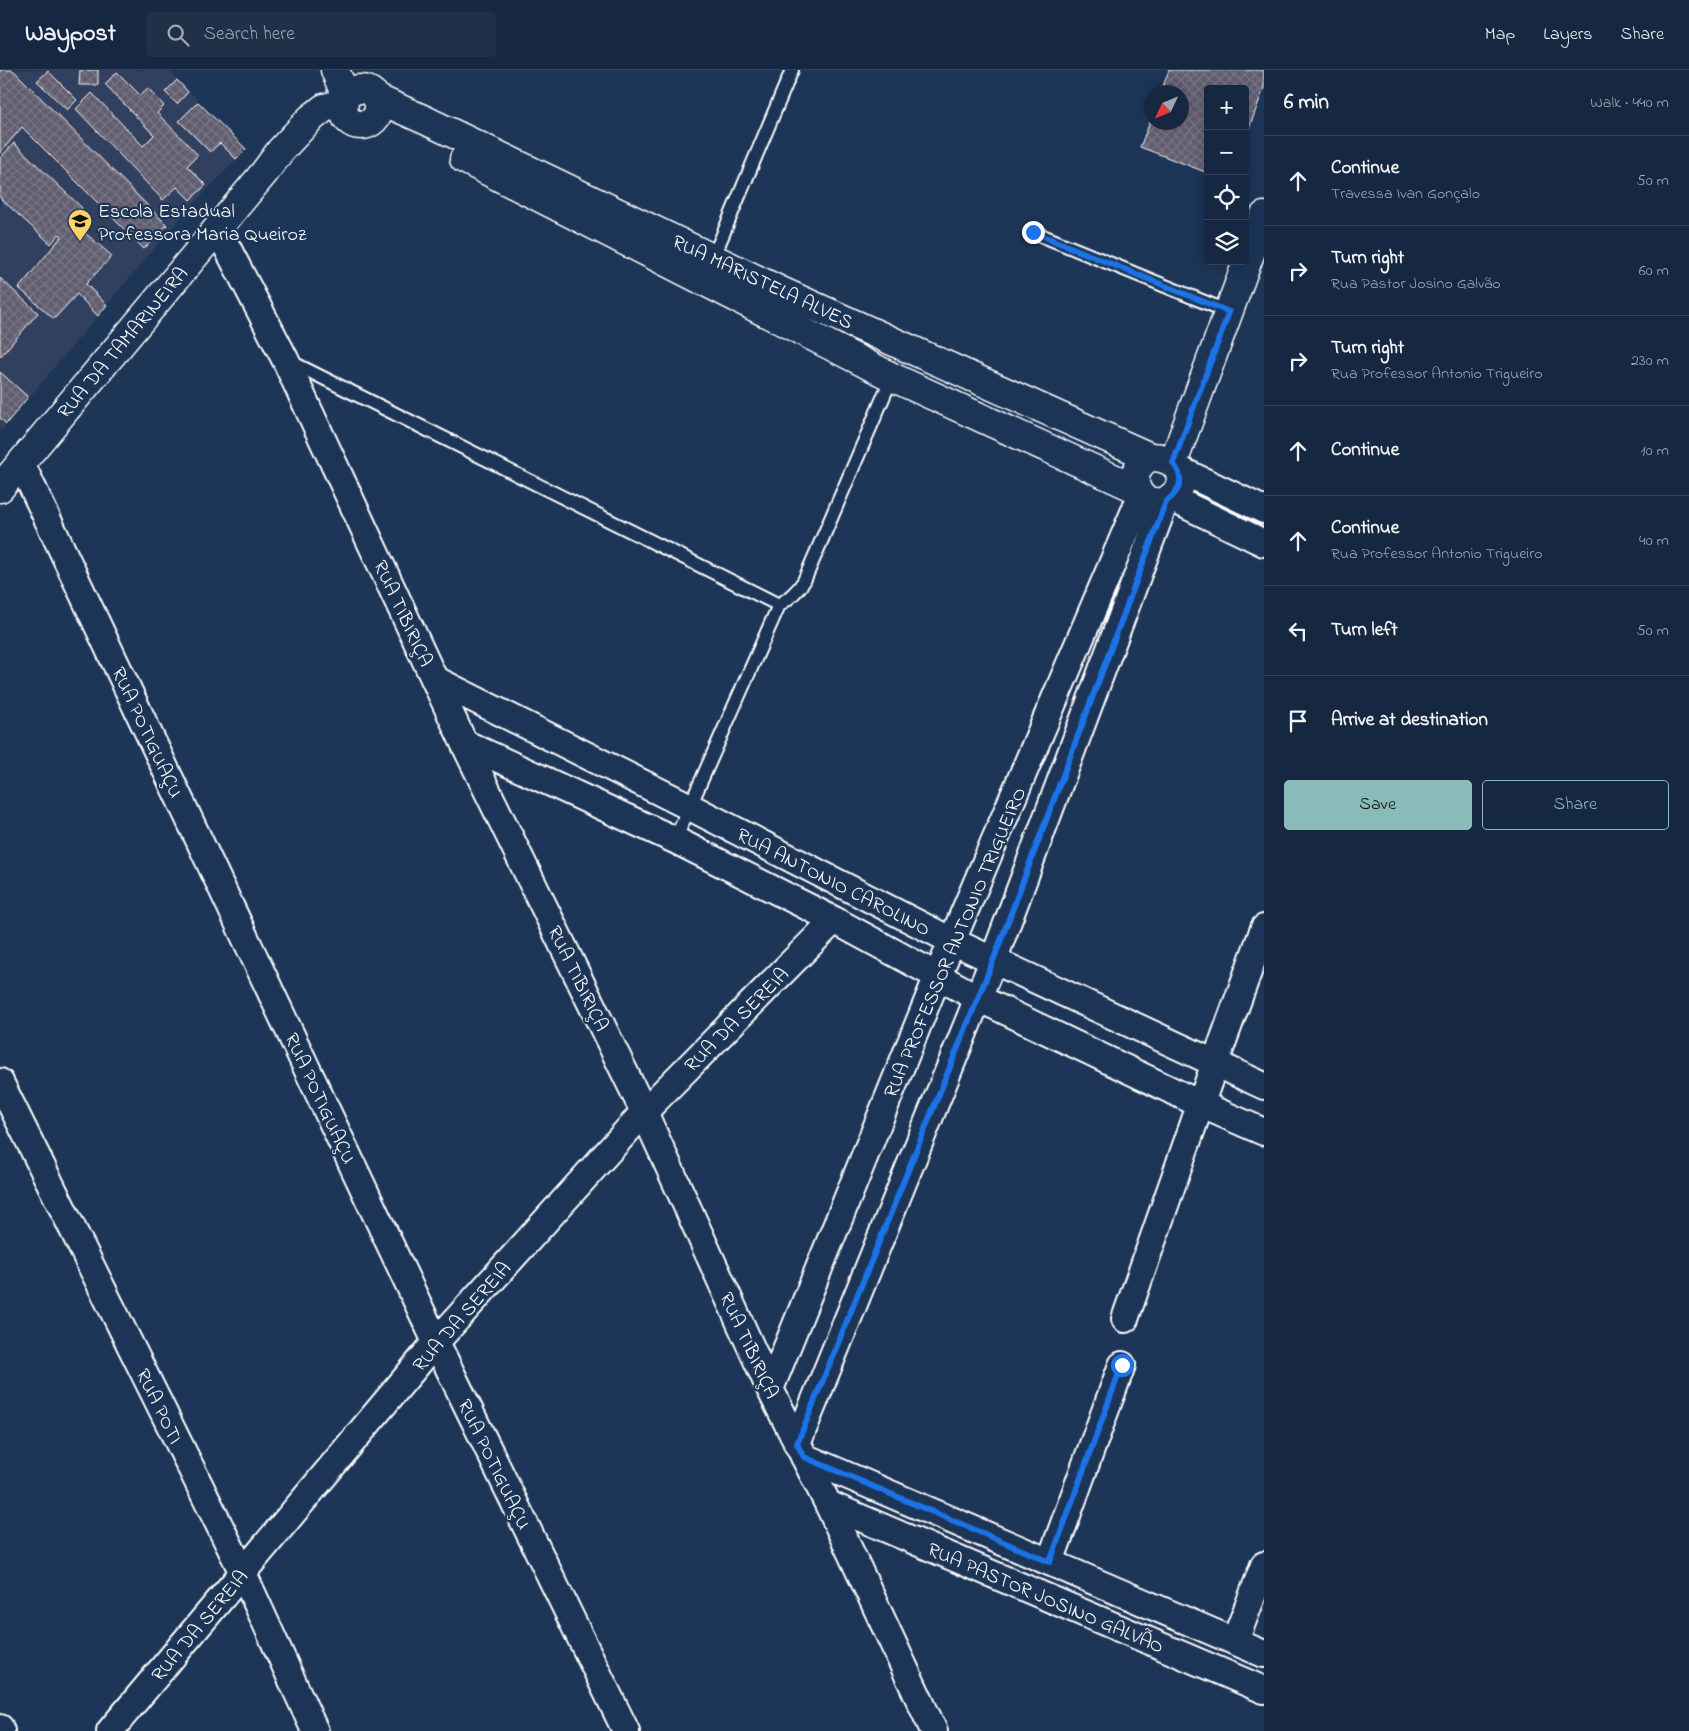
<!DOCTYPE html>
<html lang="en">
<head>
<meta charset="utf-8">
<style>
	:root { --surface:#162841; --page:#1f3048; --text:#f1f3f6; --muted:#9ea6b1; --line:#35445a; --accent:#8bbbb9 }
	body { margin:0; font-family:"Indie Flower",sans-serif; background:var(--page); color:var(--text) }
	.controls { position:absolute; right:15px; top:15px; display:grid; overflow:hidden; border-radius:5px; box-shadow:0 2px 12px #0003 }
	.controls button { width:45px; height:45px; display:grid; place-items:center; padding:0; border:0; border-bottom:1px solid var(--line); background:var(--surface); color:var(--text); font:25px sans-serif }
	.compass { position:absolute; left:1144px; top:15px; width:45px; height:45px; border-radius:50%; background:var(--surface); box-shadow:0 2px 12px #0003; rotate:226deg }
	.stop { position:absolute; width:15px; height:15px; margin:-11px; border:4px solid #1a73e8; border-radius:50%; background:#fff }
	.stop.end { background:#1a73e8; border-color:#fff; box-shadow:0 1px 5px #0008 }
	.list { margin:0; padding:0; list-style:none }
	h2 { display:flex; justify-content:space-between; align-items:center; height:65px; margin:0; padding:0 20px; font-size:21px }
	h2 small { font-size:16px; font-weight:400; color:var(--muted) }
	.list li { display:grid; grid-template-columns:32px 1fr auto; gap:15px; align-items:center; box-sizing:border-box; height:90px; padding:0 20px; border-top:1px solid var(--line) }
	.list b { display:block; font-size:19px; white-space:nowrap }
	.list p { margin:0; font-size:16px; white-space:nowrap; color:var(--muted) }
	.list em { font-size:16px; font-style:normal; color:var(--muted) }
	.actions { display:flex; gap:10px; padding:15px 20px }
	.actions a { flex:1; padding:11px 0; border:1px solid var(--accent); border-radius:5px; text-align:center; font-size:18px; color:var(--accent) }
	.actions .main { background:var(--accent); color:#111 }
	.icon { flex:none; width:28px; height:28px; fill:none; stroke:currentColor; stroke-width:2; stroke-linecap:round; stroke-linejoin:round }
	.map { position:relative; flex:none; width:1264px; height:1661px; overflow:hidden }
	header { display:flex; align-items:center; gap:30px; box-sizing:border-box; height:70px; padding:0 25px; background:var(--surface); border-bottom:1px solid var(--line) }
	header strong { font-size:24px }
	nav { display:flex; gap:28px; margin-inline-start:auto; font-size:18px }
	.search { width:350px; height:45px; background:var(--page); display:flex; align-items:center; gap:12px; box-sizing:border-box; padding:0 18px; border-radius:5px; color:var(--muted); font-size:19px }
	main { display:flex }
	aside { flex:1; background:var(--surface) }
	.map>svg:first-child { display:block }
	.built { fill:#31415e }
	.building { fill:url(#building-cross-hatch); stroke:#fff }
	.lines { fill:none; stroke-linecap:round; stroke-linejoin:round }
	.lane-casing { stroke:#fff; stroke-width:16 }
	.street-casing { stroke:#fff; stroke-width:30 }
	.secondary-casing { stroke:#fff; stroke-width:31 }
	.lane { stroke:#1d3557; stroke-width:12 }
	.street { stroke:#1d3557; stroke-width:26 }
	.secondary { stroke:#1d3557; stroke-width:28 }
	.route { stroke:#1a73e8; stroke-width:6 }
	.labels { text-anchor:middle; stroke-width:4.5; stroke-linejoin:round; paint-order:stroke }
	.poi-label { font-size:20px; fill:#fff; stroke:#1d3557; text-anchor:start }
	.street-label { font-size:20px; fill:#fff; stroke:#1d3557 }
</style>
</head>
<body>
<header>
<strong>Waypost</strong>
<div class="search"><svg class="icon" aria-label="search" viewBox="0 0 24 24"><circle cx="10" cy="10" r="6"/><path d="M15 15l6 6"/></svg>Search here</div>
<nav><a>Map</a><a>Layers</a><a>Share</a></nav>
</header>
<main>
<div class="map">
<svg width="1264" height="1661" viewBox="0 0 1264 1661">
	<defs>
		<pattern id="building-cross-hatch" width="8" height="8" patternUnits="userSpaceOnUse" patternTransform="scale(1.25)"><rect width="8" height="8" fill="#615d6f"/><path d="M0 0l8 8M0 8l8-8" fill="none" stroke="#797585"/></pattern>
	</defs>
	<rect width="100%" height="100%" fill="#1d3557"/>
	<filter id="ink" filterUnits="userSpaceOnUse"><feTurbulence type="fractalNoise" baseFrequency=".02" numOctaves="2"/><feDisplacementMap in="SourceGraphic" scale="10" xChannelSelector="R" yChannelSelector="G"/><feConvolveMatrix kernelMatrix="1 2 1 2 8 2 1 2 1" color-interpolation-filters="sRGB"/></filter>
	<g filter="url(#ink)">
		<path class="built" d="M0 0H168L246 79 174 155 0 362Z"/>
		<path class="building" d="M0 0H13L167 155 144 179 22 57 0 83Z
			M80 0H98V15H79Z
			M1169 0H1264V18L1245 69V19H1208V103L1140 77 1152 47V52H1182V22H1161Z
			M48 1 77 30 67 40 37 11Z
			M117 2 140 25 148 18 164 36 157 43 198 85 187 96 206 115 190 130 177 117 163 130 76 39 92 23 143 76 154 65 105 14Z
			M177 10 188 22 177 34 165 22Z
			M198 32 246 79 236 89 220 73 210 82 179 51Z
			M14 73 82 138 71 151 112 186 86 214 107 235 98 246 77 224 54 249 19 218 62 166 59 164 51 174 0 128V88Z
			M0 208 38 243 0 287Z
			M0 302 28 327 6 354 0 348Z"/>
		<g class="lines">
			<defs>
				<path id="lane" d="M1033 162 1229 242
					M713 188 792 0
					M289 291 779 535
					M675 770 779 535C790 528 797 522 804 511L892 307"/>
				<path id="street" d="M217 158 285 289 464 673 644 1042 770 1319 828 1434 934 1661
					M21 393 436 1272 626 1661
					M1178 399 1264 440
					M1171 428 1264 473
					M436 610 690 737 952 871 1264 1016
					M464 673 675 770 834 850 978 928 1200 1034 1264 1062
					M0 1012 243 1503 315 1661
					M1125 1249 1215 993 1264 858
					M770 1319 952 871 1141 426
					M797 1374 993 891 1165 432
					M804 1387 1264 1584
					M828 1434 1264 1620
					M1050 1492 1122 1295
					M1235 1571 1264 1495
					M0 1658 1 1661
					M110 1661 436 1272 644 1042 834 850"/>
				<path id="secondary" d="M335 0 346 27
					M343 37a18 18 0 1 1 36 0a18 18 0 1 1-36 0Z
					M378 29 425 50 783 222 1150 387
					M464 89 892 307 1137 419
					M1150 387C1168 386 1187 398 1179 418 1177 424 1170 428 1165 432 1160 432 1155 433 1149 431 1128 423 1132 396 1150 387Z
					M1173 393 1264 146
					M0 418 264 103 281 80 310 49 324 38 344 33"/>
			</defs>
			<use href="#lane" class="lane-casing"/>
			<use href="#street" class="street-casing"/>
			<use href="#secondary" class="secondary-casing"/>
			<use href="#lane" class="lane"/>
			<use href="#street" class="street"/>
			<use href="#secondary" class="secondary"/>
		</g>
	</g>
	<g class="lines" filter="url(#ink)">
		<path class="route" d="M1033 162 1229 242 1173 393C1186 410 1180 420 1166 432L993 891 797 1374 804 1387 1050 1492 1122 1295"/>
	</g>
	<defs>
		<symbol id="school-pin" viewBox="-11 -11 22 30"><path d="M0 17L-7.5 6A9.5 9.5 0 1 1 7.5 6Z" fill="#ffd166" stroke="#1d3557"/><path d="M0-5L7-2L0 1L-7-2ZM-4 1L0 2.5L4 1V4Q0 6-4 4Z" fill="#111"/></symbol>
	</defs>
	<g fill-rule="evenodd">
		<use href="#school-pin" x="66" y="137" width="28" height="38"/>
	</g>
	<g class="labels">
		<g class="poi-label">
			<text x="98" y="147">Escola Estadual<tspan x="98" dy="23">Professora Maria Queiroz</tspan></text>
		</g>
		<g class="street-label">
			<text transform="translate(763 211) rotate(25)" y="7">RUA MARISTELA ALVES</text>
			<text transform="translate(122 272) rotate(-50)" y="7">RUA DA TAMARINEIRA</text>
			<text transform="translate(404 543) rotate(65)" y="7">RUA TIBIRIÇA</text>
			<text transform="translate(148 662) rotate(65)" y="7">RUA POTIGUAÇU</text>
			<text transform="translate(834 811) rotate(27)" y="7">RUA ANTONIO CAROLINO</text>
			<text transform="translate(954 872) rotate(-67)" y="7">RUA PROFESSOR ANTONIO TRIGUEIRO</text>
			<text transform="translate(579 908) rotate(64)" y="7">RUA TIBIRIÇA</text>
			<text transform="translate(736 949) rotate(-45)" y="7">RUA DA SEREIA</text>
			<text transform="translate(321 1028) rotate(65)" y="7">RUA POTIGUAÇU</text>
			<text transform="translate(461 1246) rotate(-49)" y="7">RUA DA SEREIA</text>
			<text transform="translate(750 1275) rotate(65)" y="7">RUA TIBIRIÇA</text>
			<text transform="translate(160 1336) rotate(64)" y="7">RUA POTI</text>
			<text transform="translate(495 1394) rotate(64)" y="7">RUA POTIGUAÇU</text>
			<text transform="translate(1046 1527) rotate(23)" y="7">RUA PASTOR JOSINO GALVÃO</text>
			<text transform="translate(199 1555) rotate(-50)" y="7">RUA DA SEREIA</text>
		</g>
	</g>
</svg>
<div class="controls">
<button>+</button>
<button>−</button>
<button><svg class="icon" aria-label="locate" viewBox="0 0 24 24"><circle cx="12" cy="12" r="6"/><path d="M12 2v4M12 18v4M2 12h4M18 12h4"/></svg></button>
<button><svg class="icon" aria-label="layers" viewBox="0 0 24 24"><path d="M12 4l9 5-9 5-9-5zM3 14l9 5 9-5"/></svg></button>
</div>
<svg class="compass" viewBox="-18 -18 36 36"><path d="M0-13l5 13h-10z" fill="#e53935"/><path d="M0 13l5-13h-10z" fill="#9ea6b1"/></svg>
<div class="stop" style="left:1122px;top:1295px"></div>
<div class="stop end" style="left:1033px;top:162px"></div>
</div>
<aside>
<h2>6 min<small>Walk · 440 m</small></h2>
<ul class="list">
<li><svg class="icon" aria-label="ahead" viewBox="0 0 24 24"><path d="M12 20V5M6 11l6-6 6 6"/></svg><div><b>Continue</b><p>Travessa Ivan Gonçalo</p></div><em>50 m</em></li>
<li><svg class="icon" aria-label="right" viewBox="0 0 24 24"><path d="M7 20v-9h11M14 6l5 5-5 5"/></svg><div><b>Turn right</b><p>Rua Pastor Josino Galvão</p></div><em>60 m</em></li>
<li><svg class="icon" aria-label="right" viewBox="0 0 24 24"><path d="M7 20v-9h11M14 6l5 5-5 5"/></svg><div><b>Turn right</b><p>Rua Professor Antonio Trigueiro</p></div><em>230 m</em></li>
<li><svg class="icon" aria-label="ahead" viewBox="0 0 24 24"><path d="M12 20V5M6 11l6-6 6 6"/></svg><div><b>Continue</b></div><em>10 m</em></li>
<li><svg class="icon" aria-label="ahead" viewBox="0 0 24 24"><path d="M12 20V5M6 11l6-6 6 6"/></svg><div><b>Continue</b><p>Rua Professor Antonio Trigueiro</p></div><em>40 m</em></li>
<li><svg class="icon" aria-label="left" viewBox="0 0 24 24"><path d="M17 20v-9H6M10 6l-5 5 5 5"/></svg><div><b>Turn left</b></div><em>50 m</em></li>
<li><svg class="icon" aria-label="arrive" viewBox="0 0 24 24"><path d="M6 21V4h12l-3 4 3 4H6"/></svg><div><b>Arrive at destination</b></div></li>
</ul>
<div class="actions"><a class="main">Save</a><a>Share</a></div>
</aside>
</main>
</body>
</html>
